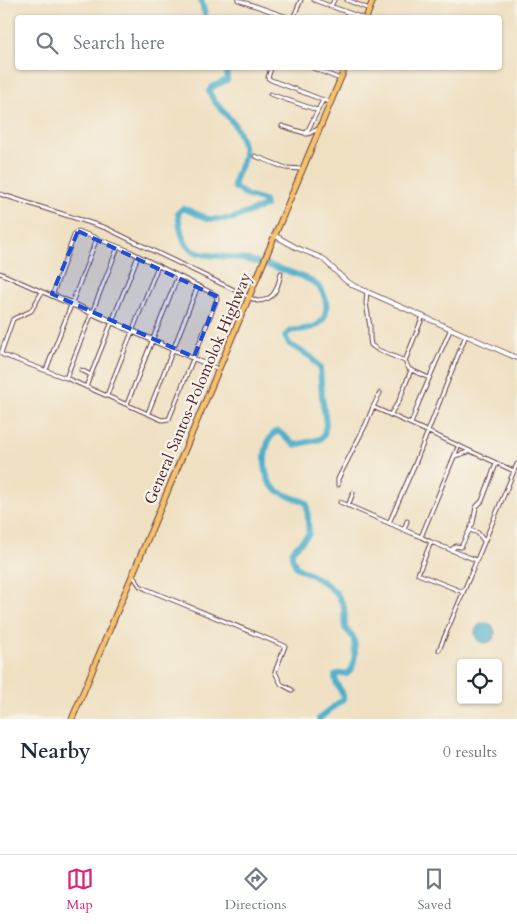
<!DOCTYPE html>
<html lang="en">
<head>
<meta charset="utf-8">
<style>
	:root { --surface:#fff; --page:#f2f2f3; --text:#1f2937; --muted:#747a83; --line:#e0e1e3; --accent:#db2777 }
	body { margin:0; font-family:Cardo,serif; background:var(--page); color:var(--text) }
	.controls { position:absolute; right:15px; bottom:15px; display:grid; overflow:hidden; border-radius:5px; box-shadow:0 1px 4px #0004 }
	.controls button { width:45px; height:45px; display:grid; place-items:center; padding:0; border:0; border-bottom:1px solid var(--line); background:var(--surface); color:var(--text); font:25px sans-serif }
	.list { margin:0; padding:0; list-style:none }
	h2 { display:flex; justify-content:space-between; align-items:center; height:65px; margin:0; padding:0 20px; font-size:21px }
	h2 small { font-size:16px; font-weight:400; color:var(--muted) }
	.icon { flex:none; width:28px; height:28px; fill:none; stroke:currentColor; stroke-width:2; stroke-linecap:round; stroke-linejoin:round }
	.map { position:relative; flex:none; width:517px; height:719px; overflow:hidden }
	.search { position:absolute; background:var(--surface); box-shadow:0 1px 4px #0004; left:15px; right:15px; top:15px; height:55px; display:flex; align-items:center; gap:12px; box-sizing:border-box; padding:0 18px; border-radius:5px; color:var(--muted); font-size:19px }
	.sheet { height:135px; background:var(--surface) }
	nav { display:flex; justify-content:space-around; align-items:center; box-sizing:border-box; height:70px; border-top:1px solid var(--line); background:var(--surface); font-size:14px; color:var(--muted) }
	nav a { display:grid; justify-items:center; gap:2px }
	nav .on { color:var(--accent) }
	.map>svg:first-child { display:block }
	.water { fill:#4aadc9; stroke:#4a667a }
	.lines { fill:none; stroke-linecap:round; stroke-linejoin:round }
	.river { stroke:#4aadc9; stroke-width:6 }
	.minor-casing { stroke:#633c42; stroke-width:5 }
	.tertiary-casing { stroke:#633c42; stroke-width:5.5 }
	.trunk-casing { stroke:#633c42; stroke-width:7 }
	.minor { stroke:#fff; stroke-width:3 }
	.tertiary { stroke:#fff; stroke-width:4 }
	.trunk { stroke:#f5c16b; stroke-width:5 }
	.marked { fill:#1d4ed8; fill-opacity:0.2; stroke:#1d4ed8; stroke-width:4; stroke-dasharray:10 6; stroke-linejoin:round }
	.labels { text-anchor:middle; stroke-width:4.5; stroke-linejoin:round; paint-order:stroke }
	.street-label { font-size:16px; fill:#4a1f2b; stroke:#f7f3e8 }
</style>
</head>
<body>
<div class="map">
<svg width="517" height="719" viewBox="0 0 517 719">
	<rect width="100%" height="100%" fill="#f7f3e8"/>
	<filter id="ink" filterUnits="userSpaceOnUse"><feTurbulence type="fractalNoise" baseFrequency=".02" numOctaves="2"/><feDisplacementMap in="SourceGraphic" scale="10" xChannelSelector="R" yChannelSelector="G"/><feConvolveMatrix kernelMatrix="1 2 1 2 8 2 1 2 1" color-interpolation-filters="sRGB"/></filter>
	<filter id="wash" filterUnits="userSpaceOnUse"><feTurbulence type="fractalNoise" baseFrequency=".0096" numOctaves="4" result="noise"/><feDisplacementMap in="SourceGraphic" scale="20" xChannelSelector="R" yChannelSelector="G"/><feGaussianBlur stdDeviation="1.12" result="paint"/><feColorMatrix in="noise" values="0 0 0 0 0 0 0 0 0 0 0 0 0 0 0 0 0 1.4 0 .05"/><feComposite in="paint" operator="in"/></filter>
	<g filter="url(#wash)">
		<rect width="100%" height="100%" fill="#efe0c2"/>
		<path class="water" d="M475 633a10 10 0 1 1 20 0a10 10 0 1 1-20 0Z"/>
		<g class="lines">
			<path class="river" d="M201 0 206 18
				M225 68 227 73V80L212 87 209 91C213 103 223 110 230 119 238 128 244 143 244 155 243 167 233 175 234 187L248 196 264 201 265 206 231 219H208L183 208 178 213C180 226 181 244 193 251 205 257 219 255 231 257 249 259 306 274 318 286 326 294 329 308 324 318 316 331 303 328 290 331L285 336 289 344 311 357 320 368 322 396 326 424 324 435 320 439 295 445 278 431C262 438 261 475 273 487 281 495 295 498 305 502L307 505 309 534 292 551V557L296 567C314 577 338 586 344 608 345 614 344 621 345 628L353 637C356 647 356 668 347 674L342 673 335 675C334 689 345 689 343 699L319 719"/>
		</g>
	</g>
	<g filter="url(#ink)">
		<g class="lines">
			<defs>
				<path id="minor" d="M238 0 290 18
					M314 0 363 18
					M347 0 369 9
					M331 6 334 0
					M293 18 301 0
					M271 68 268 78 271 80 323 100
					M313 68 340 79
					M270 94 317 110
					M282 126 308 134 318 129
					M306 134 323 100 330 102
					M255 156 286 168 302 169
					M0 194 106 228 257 301C275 301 278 287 281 273
					M0 273 173 350 218 369
					M367 291 366 303 370 327V339L371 345 378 350 405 361
					M42 292 31 311 13 319 1 353 3 355 66 378
					M55 295 161 343
					M52 296 75 233 78 231 127 250 216 295 217 299 169 419 162 420 66 378 118 247
					M423 316 405 361 409 369 429 378
					M451 328 419 402 411 424 514 471
					M46 370 97 238
					M81 370 91 375
					M86 387 138 256
					M380 393 373 407 411 424
					M107 395 158 266
					M127 404 178 276
					M148 413 198 286
					M390 415 399 401 411 370
					M455 456 468 452
					M338 485V479L366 424 373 407
					M340 502 421 537
					M348 506 353 493
					M389 523 415 464 466 335
					M404 530 407 521
					M470 530 478 533 484 541
					M431 542 421 537 458 447
					M451 550 456 546 461 547 473 523 476 507 482 501 496 464
					M133 576 140 586 146 589 285 646 275 672 281 684 292 690
					M463 592 418 574 431 542 476 560
					M439 650 517 464"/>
				<path id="tertiary" d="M274 235 297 248 322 258 345 280 354 286 517 358"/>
				<path id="trunk" d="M366 18 373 0
					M72 719 345 68"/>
			</defs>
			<use href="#minor" class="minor-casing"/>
			<use href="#tertiary" class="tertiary-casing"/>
			<use href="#trunk" class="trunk-casing"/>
			<use href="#minor" class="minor"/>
			<use href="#tertiary" class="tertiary"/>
			<use href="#trunk" class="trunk"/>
		</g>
	</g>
	<path class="marked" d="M78 231 218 297 194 357 52 294Z"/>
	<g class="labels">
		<g class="street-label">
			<text transform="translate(197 388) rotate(-67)" y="6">General Santos-Polomolok Highway</text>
		</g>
	</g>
</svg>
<div class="controls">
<button><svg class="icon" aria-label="locate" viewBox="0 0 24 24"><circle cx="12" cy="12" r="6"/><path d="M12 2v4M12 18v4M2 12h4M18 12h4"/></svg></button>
</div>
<div class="search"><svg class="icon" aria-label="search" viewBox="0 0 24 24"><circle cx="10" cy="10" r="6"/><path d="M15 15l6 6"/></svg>Search here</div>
</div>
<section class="sheet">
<h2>Nearby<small>0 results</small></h2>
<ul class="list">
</ul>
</section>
<nav>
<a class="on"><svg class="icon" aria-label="map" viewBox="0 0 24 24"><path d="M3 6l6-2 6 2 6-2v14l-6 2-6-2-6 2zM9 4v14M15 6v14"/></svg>Map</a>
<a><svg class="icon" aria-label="directions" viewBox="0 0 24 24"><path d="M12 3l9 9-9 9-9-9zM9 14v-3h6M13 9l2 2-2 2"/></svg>Directions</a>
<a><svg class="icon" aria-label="saved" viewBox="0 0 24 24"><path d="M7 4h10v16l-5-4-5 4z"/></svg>Saved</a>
</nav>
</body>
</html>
